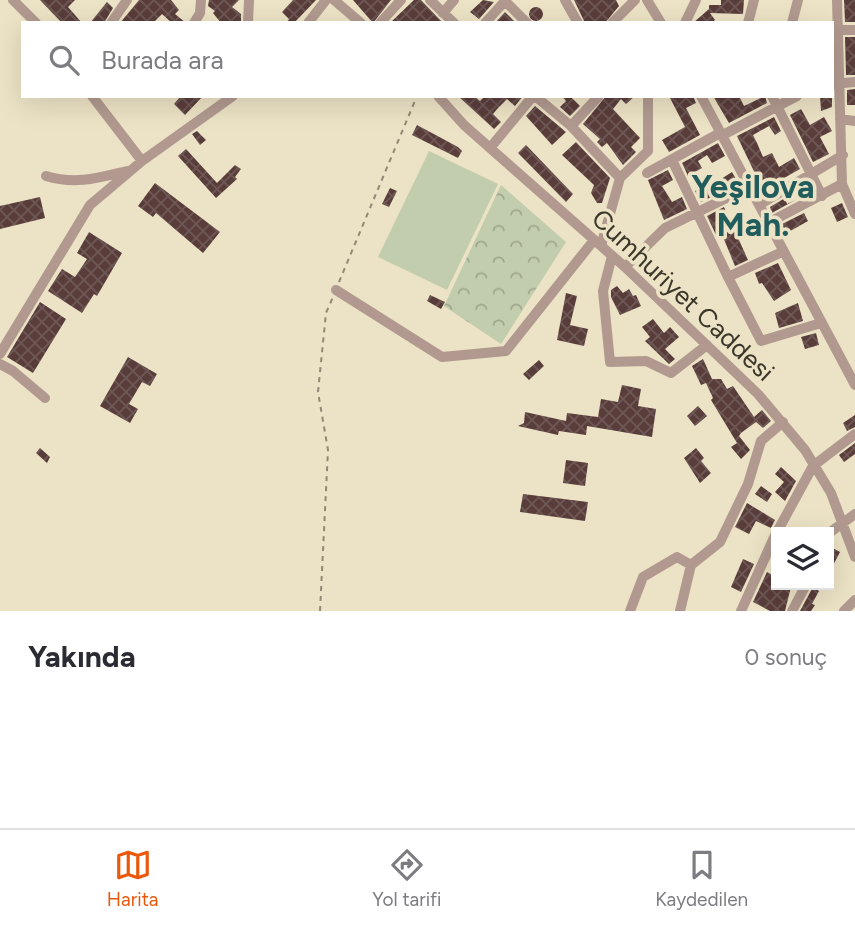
<!DOCTYPE html>
<html lang="tr">
<head>
<meta charset="utf-8">
<style>
	:root { --surface:#fff; --page:#f2f2f3; --text:#2b2b33; --muted:#7c7c81; --line:#e1e1e2; --accent:#ea580c }
	body { margin:0; font-family:Figtree,sans-serif; background:var(--page); color:var(--text) }
	.controls { position:absolute; right:21px; bottom:21px; display:grid; overflow:hidden; border-radius:0px; box-shadow:0 7px 28px #0002 }
	.controls button { width:63px; height:63px; display:grid; place-items:center; padding:0; border:0; border-bottom:2px solid var(--line); background:var(--surface); color:var(--text); font:35px sans-serif }
	.list { margin:0; padding:0; list-style:none }
	h2 { display:flex; justify-content:space-between; align-items:center; height:91px; margin:0; padding:0 28px; font-size:30px }
	h2 small { font-size:23px; font-weight:400; color:var(--muted) }
	.icon { flex:none; width:38px; height:38px; fill:none; stroke:currentColor; stroke-width:2; stroke-linecap:round; stroke-linejoin:round }
	.map { position:relative; flex:none; width:855px; height:611px; overflow:hidden }
	.search { position:absolute; background:var(--surface); box-shadow:0 7px 28px #0002; left:21px; right:21px; top:21px; height:77px; display:flex; align-items:center; gap:18px; box-sizing:border-box; padding:0 24px; border-radius:0px; color:var(--muted); font-size:26px }
	.sheet { height:217px; background:var(--surface) }
	nav { display:flex; justify-content:space-around; align-items:center; box-sizing:border-box; height:98px; border-top:2px solid var(--line); background:var(--surface); font-size:19px; color:var(--muted) }
	nav a { display:grid; justify-items:center; gap:4px }
	nav .on { color:var(--accent) }
	.map>svg:first-child { display:block }
	.park { fill:url(#park-crowns) }
	.pitch { fill:#c2cdad }
	.building { fill:url(#building-cross-hatch) }
	.lines { fill:none; stroke-linecap:round; stroke-linejoin:round }
	.path { stroke:#908975; stroke-width:2; stroke-dasharray:5 5; stroke-linecap:butt }
	.minor { stroke:#b1998f; stroke-width:10 }
	.labels { text-anchor:middle; stroke-width:7; stroke-linejoin:round; paint-order:stroke }
	.street-label { font-size:26px; fill:#3a362a; stroke:#ece2c5 }
	.district-label { font-size:33px; font-weight:bold; fill:#225d5d; stroke:#ece2c5 }
</style>
</head>
<body>
<div class="map">
<svg width="855" height="611" viewBox="0 0 855 611">
	<defs>
		<pattern id="park-crowns" width="20" height="18" patternUnits="userSpaceOnUse" patternTransform="scale(1.75)"><rect width="20" height="18" fill="#c2cdad"/><path d="M2 6a3 3 0 1 1 6 0M12 15a3 3 0 1 1 6 0" fill="none" stroke="#9fa78d"/></pattern>
		<pattern id="building-cross-hatch" width="8" height="8" patternUnits="userSpaceOnUse" patternTransform="scale(1.75)"><rect width="8" height="8" fill="#593d3b"/><path d="M0 0l8 8M0 8l8-8" fill="none" stroke="#6e5855"/></pattern>
	</defs>
	<rect width="100%" height="100%" fill="#ece2c5"/>
	<path class="park" d="M501 185 566 242 501 344 444 306Z"/>
	<path class="pitch" d="M429 151 498 184 447 290 378 257Z"/>
	<path class="building" d="M40 0H75L68 7 82 23H62Z
		M139 0H171L179 10 175 14 186 23H172L162 14 153 23H120Z
		M209 0H239L232 7 241 14V23H221L213 13 215 11 208 6Z
		M293 0H316L294 23H286L289 19 282 12Z
		M353 0H391L373 23Z
		M414 0H421L443 23H390Z
		M483 0 494 2 479 19 470 12Z
		M574 0H616L619 6 605 23H585Z
		M721 0H744L743 14 710 13 715 20 711 23H693L709 9V5H721Z
		M844 0H855V22H845Z
		M107 2 113 8 104 23H90Z
		M529 14a7 7 0 1 1 14 0a7 7 0 1 1-14 0Z
		M505 12 516 23H495Z
		M845 37H855V75H846Z
		M855 89V105H847V90Z
		M181 96H203L185 115 174 104Z
		M458 96H474L480 101 485 96H523L515 106 507 99 498 108 493 114 501 122 494 129Z
		M562 96H570L580 106 570 116 560 107 566 101Z
		M606 96H635L626 104 621 99 613 109 640 138 631 147 636 152 623 165 607 143 602 147 597 142 600 139 583 124Z
		M669 96H693L696 103 686 108 700 135 669 152 662 140 685 127Z
		M713 96H739L744 106 765 96 767 103 729 123Z
		M820 96H832V107L821 111Z
		M535 106 566 132 552 145 526 116Z
		M801 109 810 125 824 117 832 131 820 137 829 154 813 162 790 115Z
		M774 117 781 131 775 135 769 126 753 135 757 143 763 157 772 153 779 167 794 158 800 169 763 190 737 136Z
		M417 125 458 147 462 151 458 158 412 135Z
		M197 131 206 140 200 145 192 134Z
		M576 142 610 178 602 203H597L591 193 594 185 562 155Z
		M718 143 725 156 712 163 707 155 698 161 702 168 688 176 682 163Z
		M526 145 573 194 566 202 518 153Z
		M186 149 217 183 235 165 241 169 235 177 237 179 216 198 178 156Z
		M668 170 673 180 662 186 672 202 682 197 687 209 664 220 648 180Z
		M732 172 739 184 727 189 721 179Z
		M155 183 220 232 203 253 156 213 153 217 138 206Z
		M711 184 717 194 701 202 695 191Z
		M808 185 812 192 800 198 797 191Z
		M390 188 397 191 389 207 382 204Z
		M40 197 45 218 0 229V206Z
		M785 198 787 204 797 199 772 213 770 207Z
		M842 203 848 217 837 222 831 208Z
		M724 207 748 260 735 266 721 232 716 235 707 216Z
		M804 213 808 221 785 234 780 225Z
		M89 232 122 253 97 296 94 294 82 313 48 291 62 269 75 277 87 259 77 253Z
		M778 263 791 290 774 301 762 283 759 284 755 273Z
		M617 286 623 293 629 289 633 296 636 295 641 306 620 315 611 297V290Z
		M566 293 577 296 570 325 588 329 584 346 557 340Z
		M430 295 445 302 441 309 427 301Z
		M40 302 66 319 33 373 7 357Z
		M798 303 803 321 779 328 775 313Z
		M653 319 664 333 670 327 679 337 665 349 675 359 669 364 645 341 650 337 642 327Z
		M816 333 819 345 805 349 801 337Z
		M128 357 157 374 150 386 142 382 129 404 138 409 130 423 100 406Z
		M703 359 712 379H721L727 389 733 386 754 417 762 410 771 421 763 428 756 422 741 433 739 436 750 450 741 459 731 447 737 443 711 400 713 398 706 383 701 385 692 366Z
		M539 360 544 366 529 380 523 374Z
		M622 385 641 389 638 406 656 409 652 437 587 426 586 435 559 431 558 435 518 426 524 423 525 412 566 421 567 413 598 417 601 399 618 402Z
		M698 406 707 416 695 426 687 416Z
		M855 415V427L847 431 843 423Z
		M855 443V454L844 462 839 455Z
		M40 448 50 457 47 463 36 453Z
		M696 448 704 458 701 461 711 473 700 483 684 458Z
		M566 460 588 463 585 486 563 483Z
		M781 467 796 481 785 501 775 492 784 482 775 474Z
		M761 486 772 494 767 502 755 494Z
		M523 494 588 502 585 521 520 512Z
		M747 503 775 520 771 528 756 521 749 534 735 527Z
		M829 546 840 552 829 573Z
		M743 559 754 564 741 592 731 587Z
		M767 572 776 577V585L791 587 785 611H770L753 602Z
		M813 587 819 591 812 604 815 605 811 611H800Z"/>
	<g class="lines">
		<path class="path" d="M339 282 417 96
			M320 611 328 450 318 392 326 313 333 297"/>
		<path class="minor" d="M13 0 36 23
			M334 0 361 23
			M430 0 454 23
			M565 0 578 23
			M647 0 661 23
			M505 1 527 23
			M443 13 454 0
			M111 23 127 0
			M194 23 200 13 201 0
			M248 23 249 0
			M308 23 326 0
			M380 23 401 0
			M485 23 506 0
			M612 23 635 0
			M685 23 696 0
			M748 23 754 0
			M792 23 798 0
			M836 30H855
			M832 84 855 82
			M92 96 142 161
			M438 96 464 125 625 267 758 394 805 450 831 493 855 557
			M535 96 571 126 620 178
			M701 96 855 385
			M772 96 822 196
			M840 119 855 121
			M571 126 599 96
			M721 136 797 96
			M490 148 533 96
			M672 160 728 277 782 252
			M647 173 720 133
			M46 176C75 185 98 178 127 171
			M842 184 855 214
			M759 205 843 155
			M768 223 842 184 837 0
			M601 246 620 178 648 151V96
			M612 256 603 291 610 362 646 361 671 373 707 345
			M625 267 665 228 749 187
			M728 277 761 341 821 323
			M336 290 442 357 506 351 594 240
			M0 354 90 205 142 161 233 96
			M0 364 13 371 45 398
			M777 532 813 466 855 434
			M829 533 855 514
			M630 611 643 577 677 557 691 565 720 542 748 484 761 441 783 422
			M680 611 691 565
			M741 611 776 533
			M792 611 806 585
			M844 611 855 600"/>
	</g>
	<g class="labels">
		<g class="street-label">
			<text transform="translate(683 295) rotate(43)" y="9">Cumhuriyet Caddesi</text>
		</g>
		<g class="district-label">
			<text x="753" y="198">Yeşilova<tspan x="753" dy="38">Mah.</tspan></text>
		</g>
	</g>
</svg>
<div class="controls">
<button><svg class="icon" aria-label="layers" viewBox="0 0 24 24"><path d="M12 4l9 5-9 5-9-5zM3 14l9 5 9-5"/></svg></button>
</div>
<div class="search"><svg class="icon" aria-label="search" viewBox="0 0 24 24"><circle cx="10" cy="10" r="6"/><path d="M15 15l6 6"/></svg>Burada ara</div>
</div>
<section class="sheet">
<h2>Yakında<small>0 sonuç</small></h2>
<ul class="list">
</ul>
</section>
<nav>
<a class="on"><svg class="icon" aria-label="map" viewBox="0 0 24 24"><path d="M3 6l6-2 6 2 6-2v14l-6 2-6-2-6 2zM9 4v14M15 6v14"/></svg>Harita</a>
<a><svg class="icon" aria-label="directions" viewBox="0 0 24 24"><path d="M12 3l9 9-9 9-9-9zM9 14v-3h6M13 9l2 2-2 2"/></svg>Yol tarifi</a>
<a><svg class="icon" aria-label="saved" viewBox="0 0 24 24"><path d="M7 4h10v16l-5-4-5 4z"/></svg>Kaydedilen</a>
</nav>
</body>
</html>
